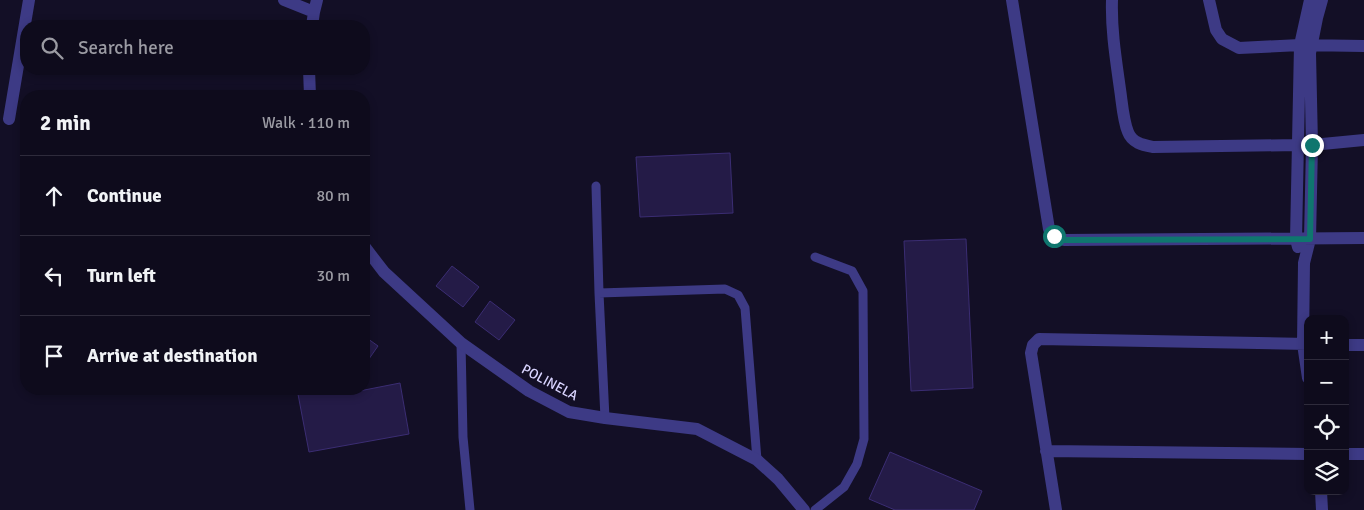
<!DOCTYPE html>
<html lang="en">
<head>
<meta charset="utf-8">
<style>
	:root { --surface:#0e0b1c; --page:#1c1929; --text:#f1f3f6; --muted:#9b9ba3; --line:#2e2b3b }
	body { margin:0; font-family:Signika,sans-serif; background:var(--page); color:var(--text) }
	.controls { position:absolute; right:15px; bottom:15px; display:grid; overflow:hidden; border-radius:10px; box-shadow:0 2px 8px #0003 }
	.controls button { width:45px; height:45px; display:grid; place-items:center; padding:0; border:0; border-bottom:1px solid var(--line); background:var(--surface); color:var(--text); font:25px sans-serif }
	.stop { position:absolute; width:15px; height:15px; margin:-11px; border:4px solid #0f766e; border-radius:50%; background:#fff }
	.stop.end { background:#0f766e; border-color:#fff; box-shadow:0 1px 5px #0008 }
	.list { margin:0; padding:0; list-style:none }
	h2 { display:flex; justify-content:space-between; align-items:center; height:65px; margin:0; padding:0 20px; font-size:21px }
	h2 small { font-size:16px; font-weight:400; color:var(--muted) }
	.list li { display:grid; grid-template-columns:32px 1fr auto; gap:15px; align-items:center; box-sizing:border-box; height:80px; padding:0 20px; border-top:1px solid var(--line) }
	.list b { display:block; font-size:19px; white-space:nowrap }
	.list em { font-size:16px; font-style:normal; color:var(--muted) }
	.icon { flex:none; width:28px; height:28px; fill:none; stroke:currentColor; stroke-width:2; stroke-linecap:round; stroke-linejoin:round }
	.map { position:relative; flex:none; width:1364px; height:510px; overflow:hidden }
	.search { position:absolute; background:var(--surface); box-shadow:0 2px 8px #0003; left:20px; top:20px; width:350px; height:55px; display:flex; align-items:center; gap:12px; box-sizing:border-box; padding:0 18px; border-radius:20px; color:var(--muted); font-size:19px }
	.panel { position:absolute; background:var(--surface); box-shadow:0 2px 8px #0003; left:20px; top:90px; width:350px; height:305px; border-radius:20px }
	.map>svg:first-child { display:block }
	.building { fill:#241b47; stroke:#3b2d73 }
	.lines { fill:none; stroke-linecap:round; stroke-linejoin:round }
	.lane { stroke:#3d3a85; stroke-width:9 }
	.street { stroke:#3d3a85; stroke-width:12 }
	.route { stroke:#0f766e; stroke-width:6 }
	.labels { text-anchor:middle; stroke-width:5; stroke-linejoin:round; paint-order:stroke }
	.street-label { font-size:14px; fill:#d9d4ff; stroke:#130f26 }
</style>
</head>
<body>
<div class="map">
<svg width="1364" height="510" viewBox="0 0 1364 510">
	<rect width="100%" height="100%" fill="#130f26"/>
	<path class="building" d="M730 153 733 213 640 217 636 157Z
		M966 239 973 388 911 391 904 241Z
		M452 266 479 287 463 307 436 286Z
		M490 301 515 320 499 340 475 322Z
		M364 336 378 346 364 366Z
		M400 383 409 434 309 452 297 389H343L344 394Z
		M890 452 982 491 974 510H895L869 499Z"/>
	<g class="lines">
		<path class="lane" d="M596 186 599 293 605 418
			M599 293 725 289 738 295 745 308 757 460
			M461 343 463 437 470 510
			M815 510 844 487 857 464 864 439 863 291 852 271 815 257"/>
		<path class="street" d="M284 0 314 12
			M1012 0 1049 229 1054 236 1064 240 1364 238
			M1112 0C1111 30 1116 60 1120 89 1122 102 1123 120 1128 132 1132 143 1143 145 1153 147L1298 145
			M1209 0 1216 30 1222 39 1239 48 1300 45 1364 46
			M312 26 314 12 317 0
			M309 69 310 96
			M9 119 29 0
			M1312 145 1364 140
			M364 246 384 272 461 343 529 391 569 412 605 418 697 429 757 460 778 479 804 510
			M1298 247 1296 239 1300 45 1310 0
			M1345 345H1364
			M1308 378 1303 344 1304 263 1310 239 1312 145 1310 53 1317 18 1322 0
			M1046 451 1308 454
			M1345 454H1364
			M1321 491 1322 510
			M1056 510 1031 353 1033 345 1039 339 1308 344"/>
	</g>
	<g class="lines">
		<path class="route" d="M1054 236 1064 240 1310 239 1312 145"/>
	</g>
	<g class="labels">
		<g class="street-label">
			<text transform="translate(550 382) rotate(28)" y="5">POLINELA</text>
		</g>
	</g>
</svg>
<div class="controls">
<button>+</button>
<button>−</button>
<button><svg class="icon" aria-label="locate" viewBox="0 0 24 24"><circle cx="12" cy="12" r="6"/><path d="M12 2v4M12 18v4M2 12h4M18 12h4"/></svg></button>
<button><svg class="icon" aria-label="layers" viewBox="0 0 24 24"><path d="M12 4l9 5-9 5-9-5zM3 14l9 5 9-5"/></svg></button>
</div>
<div class="stop" style="left:1054px;top:236px"></div>
<div class="stop end" style="left:1312px;top:145px"></div>
<div class="search"><svg class="icon" aria-label="search" viewBox="0 0 24 24"><circle cx="10" cy="10" r="6"/><path d="M15 15l6 6"/></svg>Search here</div>
<section class="panel">
<h2>2 min<small>Walk · 110 m</small></h2>
<ul class="list">
<li><svg class="icon" aria-label="ahead" viewBox="0 0 24 24"><path d="M12 20V5M6 11l6-6 6 6"/></svg><div><b>Continue</b></div><em>80 m</em></li>
<li><svg class="icon" aria-label="left" viewBox="0 0 24 24"><path d="M17 20v-9H6M10 6l-5 5 5 5"/></svg><div><b>Turn left</b></div><em>30 m</em></li>
<li><svg class="icon" aria-label="arrive" viewBox="0 0 24 24"><path d="M6 21V4h12l-3 4 3 4H6"/></svg><div><b>Arrive at destination</b></div></li>
</ul>
</section>
</div>
</body>
</html>
